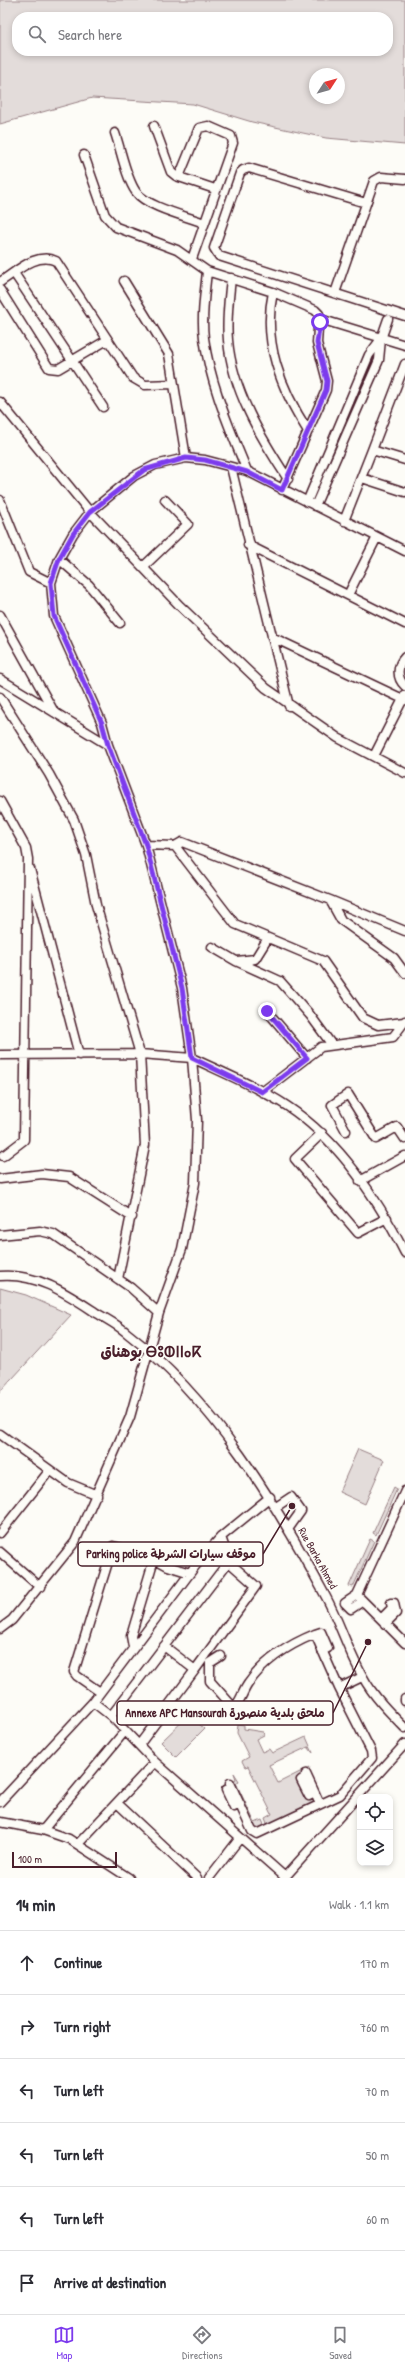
<!DOCTYPE html>
<html lang="en">
<head>
<meta charset="utf-8">
<style>
	:root { --surface:#fff; --page:#f7f7f7; --text:#2b2b33; --muted:#7c7c81; --line:#e1e1e2; --accent:#7c3aed }
	body { margin:0; font-family:"Patrick Hand","Playpen Sans Arabic","Noto Sans Tifinagh",sans-serif; background:var(--page); color:var(--text) }
	.controls { position:absolute; right:12px; bottom:12px; display:grid; overflow:hidden; border-radius:8px; box-shadow:0 2px 6px #0003 }
	.controls button { width:36px; height:36px; display:grid; place-items:center; padding:0; border:0; border-bottom:1px solid var(--line); background:var(--surface); color:var(--text); font:20px sans-serif }
	.compass { position:absolute; left:309px; top:68px; width:36px; height:36px; border-radius:50%; background:var(--surface); box-shadow:0 2px 6px #0003; rotate:54deg }
	.scale { position:absolute; left:12px; bottom:10px; width:105px; box-sizing:border-box; padding-left:4px; border:2px solid #4a1f2b; border-top:0; font-size:11px; line-height:14px; white-space:nowrap; color:#4a1f2b; -webkit-text-stroke:3px #fdfcf7; paint-order:stroke }
	.stop { position:absolute; width:12px; height:12px; margin:-9px; border:3px solid #7c3aed; border-radius:50%; background:#fff }
	.stop.end { background:#7c3aed; border-color:#fff; box-shadow:0 1px 4px #0008 }
	.list { margin:0; padding:0; list-style:none }
	h2 { display:flex; justify-content:space-between; align-items:center; height:52px; margin:0; padding:0 16px; font-size:17px }
	h2 small { font-size:13px; font-weight:400; color:var(--muted) }
	.list li { display:grid; grid-template-columns:26px 1fr auto; gap:12px; align-items:center; box-sizing:border-box; height:64px; padding:0 16px; border-top:1px solid var(--line) }
	.list b { display:block; font-size:15px; white-space:nowrap }
	.list em { font-size:13px; font-style:normal; color:var(--muted) }
	.icon { flex:none; width:22px; height:22px; fill:none; stroke:currentColor; stroke-width:2; stroke-linecap:round; stroke-linejoin:round }
	.map { position:relative; flex:none; width:405px; height:1878px; overflow:hidden }
	.search { position:absolute; background:var(--surface); box-shadow:0 2px 6px #0003; left:12px; right:12px; top:12px; height:44px; display:flex; align-items:center; gap:10px; box-sizing:border-box; padding:0 14px; border-radius:16px; color:var(--muted); font-size:15px }
	.sheet { height:436px; background:var(--surface) }
	nav { display:flex; justify-content:space-around; align-items:center; box-sizing:border-box; height:56px; border-top:1px solid var(--line); background:var(--surface); font-size:11px; color:var(--muted) }
	nav a { display:grid; justify-items:center; gap:2px }
	nav .on { color:var(--accent) }
	.map>svg:first-child { display:block }
	.green { fill:#e3dcda; stroke:#967e82; fill-rule:evenodd }
	.lines { fill:none; stroke-linecap:round; stroke-linejoin:round }
	.minor-casing { stroke:#4a1f2b; stroke-width:11 }
	.minor { stroke:#fdfcf7; stroke-width:8 }
	.route { stroke:#7c3aed; stroke-width:5 }
	.labels { text-anchor:middle; stroke-width:3.5; stroke-linejoin:round; paint-order:stroke }
	.street-label { font-size:11px; fill:#4a1f2b; stroke:#fdfcf7 }
	.district-label { font-size:15px; font-weight:bold; fill:#4a1f2b; stroke:#fdfcf7 }
	.leader { fill:none; stroke:#4a1f2b; stroke-width:1.5 }
	.callout-dot { fill:#4a1f2b; stroke:#fdfcf7; stroke-width:1.5 }
	.callout { fill:#fdfcf7; stroke:#4a1f2b; stroke-width:1.5 }
	.callout-label { font-size:12px; text-anchor:middle; font-weight:bold; fill:#4a1f2b }
</style>
</head>
<body>
<div class="map">
<svg width="405" height="1878" viewBox="0 0 405 1878">
	<rect width="100%" height="100%" fill="#fdfcf7"/>
	<filter id="ink" filterUnits="userSpaceOnUse"><feTurbulence type="fractalNoise" baseFrequency=".025" numOctaves="2"/><feDisplacementMap in="SourceGraphic" scale="8" xChannelSelector="R" yChannelSelector="G"/><feConvolveMatrix kernelMatrix="1 2 1 2 8 2 1 2 1" color-interpolation-filters="sRGB"/></filter>
	<g filter="url(#ink)">
		<path class="green" d="M0 0H405V145L326 138 252 122 193 104 92 98 0 124ZM17 17H388V51H17ZM315 74H339V98H315Z
			M0 1288 26 1295 71 1315 0 1392Z
			M358 1449 384 1460 365 1504 339 1492Z
			M394 1487 397 1489 376 1535 373 1533Z
			M370 1539 374 1541 353 1587 349 1586Z
			M190 1714 204 1729 176 1757 161 1742Z
			M238 1724 244 1725V1729L263 1732 264 1735 256 1739 262 1752 269 1749 272 1753 306 1737 313 1753 308 1747 269 1765 278 1783 310 1767 307 1772 316 1802 268 1826 265 1818 272 1814 248 1766 245 1767 242 1761 249 1757 237 1733Z
			M234 1773 239 1781 236 1783 255 1823 262 1820 265 1827 255 1830 231 1782 236 1779Z"/>
		<g class="lines">
			<defs>
				<path id="minor" d="M154 126 171 172 176 176 215 189
					M115 133C121 150 126 178 136 192 147 207 186 216 204 223
					M84 155 105 215 116 227 177 250 207 271 273 292 315 310 319 314 317 343 327 381 326 390 282 490
					M179 177 199 128 208 126 231 136 233 143 192 259
					M366 203 249 168 243 170 240 173 214 248 219 256 405 316
					M207 271C205 293 201 316 204 338 210 384 230 429 247 471
					M14 273 103 407
					M231 278C229 299 226 319 228 340 232 390 261 438 288 479
					M124 281 169 354 186 458
					M0 282C16 272 37 251 56 261L133 378 145 385 174 384
					M0 290 49 368 58 369 107 340
					M273 292C262 342 281 389 308 431
					M335 293 374 181 381 177 405 179
					M320 319 405 345
					M405 364 372 450 405 460
					M0 402 90 512 180 606 266 688 338 738 405 773
					M231 467 289 706
					M362 478 405 492
					M0 500 29 572 51 583
					M307 502 369 355 381 339 388 319
					M315 506 379 360 381 339
					M344 521 372 450
					M248 545 405 624
					M59 559 89 585 120 623
					M143 567 188 524 165 500
					M348 595 377 537
					M0 615 54 712
					M272 637 405 700
					M405 657C397 665 396 678 405 686
					M0 679 108 745
					M0 697 49 774 74 820 86 855 96 905 140 1054 145 1145 118 1279
					M374 756 405 695
					M0 801 26 848 28 859 24 1140 3 1156
					M146 845 175 846 182 842 330 900 341 920 394 958 405 973
					M175 846 235 924 323 961 363 1018 378 1025 404 1022
					M30 869 79 1055
					M330 900 405 931
					M212 947 236 961 280 981 310 1015 332 1045
					M237 961 255 959 268 938
					M267 1011 307 1058
					M0 1055 140 1054 192 1058 182 988 146 845 108 745 102 723 54 616 51 583 59 559 73 534 90 512 134 476 155 465 186 458 205 460 247 471 405 551
					M262 1092 321 1047 393 1037 405 1021
					M346 1131 332 1105 348 1094 376 1139 397 1127 405 1139
					M322 1133 295 1159 358 1233 387 1218
					M0 1179 42 1174 69 1177 132 1217
					M360 1181 405 1156
					M0 1235 40 1231 53 1234 131 1288 159 1313
					M0 1276C37 1273 66 1293 95 1312 106 1319 118 1325 127 1333 214 1400 275 1502 326 1597 340 1623 348 1651 363 1677 373 1696 390 1713 405 1728
					M0 1434 68 1483 97 1495
					M405 1491 357 1595 405 1643
					M276 1507 291 1497 301 1511 289 1528
					M0 1533 50 1470
					M0 1552 40 1587
					M357 1595 345 1603 351 1609 363 1601
					M381 1619 392 1608 391 1603H394L396 1613 385 1624
					M0 1629 12 1620 75 1542 130 1417 159 1313 182 1249 195 1183 197 1120 192 1058C224 1073 258 1087 287 1106 340 1141 377 1198 405 1253
					M315 1634 321 1632 328 1648 322 1651
					M133 1647 131 1636 154 1559
					M221 1656 210 1663V1681L234 1708C240 1702 243 1691 248 1684 264 1660 288 1645 315 1634L339 1688
					M195 1670 256 1586 230 1563 221 1537
					M100 1692 77 1676 74 1672 113 1546 146 1554 168 1566 190 1573
					M405 1699V1701
					M93 1702 111 1716 155 1762 285 1877
					M111 1716 229 1561
					M139 1745 195 1670 164 1646
					M306 1774 320 1804
					M307 1776 301 1780 309 1796 315 1793
					M230 1783 252 1831 257 1834 340 1795 372 1758 371 1751 339 1688 362 1677
					M232 1787 226 1790 234 1807 240 1804
					M0 1802 93 1702 196 1565 221 1537 270 1497
					M117 1803 197 1878
					M0 1822 43 1830 69 1839 129 1878
					M43 1830 125 1731
					M78 1844 155 1762
					M209 1878 240 1838
					M284 1878 405 1744"/>
			</defs>
			<use href="#minor" class="minor-casing"/>
			<use href="#minor" class="minor"/>
		</g>
	</g>
	<g class="lines" filter="url(#ink)">
		<path class="route" d="M267 1011 307 1058 262 1092 192 1058 182 988 146 845 108 745 102 723 54 616 51 583 59 559 73 534 90 512 144 470 186 458 205 460 247 472 282 490 326 390 327 381 317 343 320 322"/>
	</g>
	<g class="labels">
		<g class="street-label">
			<text transform="translate(318 1558) rotate(61)" y="4">Rue Barka Ahmed</text>
		</g>
		<g class="district-label">
			<text x="151" y="1357">بوهناق ⴱⵓⵀⵏⵏⴰⴽ</text>
		</g>
	</g>
	<path class="leader" d="M292 1506L263 1554M368 1642L333 1713"/>
	<g class="callout-dot">
		<circle cx="292" cy="1506" r="4"/>
		<circle cx="368" cy="1642" r="4"/>
	</g>
	<g class="callout">
		<rect x="78" y="1542" width="185" height="24" rx="4"/>
		<rect x="117" y="1701" width="216" height="24" rx="4"/>
	</g>
	<g class="callout-label">
		<text x="171" y="1558">Parking police موقف سيارات الشرطة</text>
		<text x="225" y="1717">Annexe APC Mansourah ملحق بلدية منصورة</text>
	</g>
</svg>
<div class="controls">
<button><svg class="icon" aria-label="locate" viewBox="0 0 24 24"><circle cx="12" cy="12" r="6"/><path d="M12 2v4M12 18v4M2 12h4M18 12h4"/></svg></button>
<button><svg class="icon" aria-label="layers" viewBox="0 0 24 24"><path d="M12 4l9 5-9 5-9-5zM3 14l9 5 9-5"/></svg></button>
</div>
<svg class="compass" viewBox="-18 -18 36 36"><path d="M0-13l5 13h-10z" fill="#e53935"/><path d="M0 13l5-13h-10z" fill="#7c7c81"/></svg>
<div class="scale">100 m</div>
<div class="stop" style="left:320px;top:322px"></div>
<div class="stop end" style="left:267px;top:1011px"></div>
<div class="search"><svg class="icon" aria-label="search" viewBox="0 0 24 24"><circle cx="10" cy="10" r="6"/><path d="M15 15l6 6"/></svg>Search here</div>
</div>
<section class="sheet">
<h2>14 min<small>Walk · 1.1 km</small></h2>
<ul class="list">
<li><svg class="icon" aria-label="ahead" viewBox="0 0 24 24"><path d="M12 20V5M6 11l6-6 6 6"/></svg><div><b>Continue</b></div><em>170 m</em></li>
<li><svg class="icon" aria-label="right" viewBox="0 0 24 24"><path d="M7 20v-9h11M14 6l5 5-5 5"/></svg><div><b>Turn right</b></div><em>760 m</em></li>
<li><svg class="icon" aria-label="left" viewBox="0 0 24 24"><path d="M17 20v-9H6M10 6l-5 5 5 5"/></svg><div><b>Turn left</b></div><em>70 m</em></li>
<li><svg class="icon" aria-label="left" viewBox="0 0 24 24"><path d="M17 20v-9H6M10 6l-5 5 5 5"/></svg><div><b>Turn left</b></div><em>50 m</em></li>
<li><svg class="icon" aria-label="left" viewBox="0 0 24 24"><path d="M17 20v-9H6M10 6l-5 5 5 5"/></svg><div><b>Turn left</b></div><em>60 m</em></li>
<li><svg class="icon" aria-label="arrive" viewBox="0 0 24 24"><path d="M6 21V4h12l-3 4 3 4H6"/></svg><div><b>Arrive at destination</b></div></li>
</ul>
</section>
<nav>
<a class="on"><svg class="icon" aria-label="map" viewBox="0 0 24 24"><path d="M3 6l6-2 6 2 6-2v14l-6 2-6-2-6 2zM9 4v14M15 6v14"/></svg>Map</a>
<a><svg class="icon" aria-label="directions" viewBox="0 0 24 24"><path d="M12 3l9 9-9 9-9-9zM9 14v-3h6M13 9l2 2-2 2"/></svg>Directions</a>
<a><svg class="icon" aria-label="saved" viewBox="0 0 24 24"><path d="M7 4h10v16l-5-4-5 4z"/></svg>Saved</a>
</nav>
</body>
</html>
